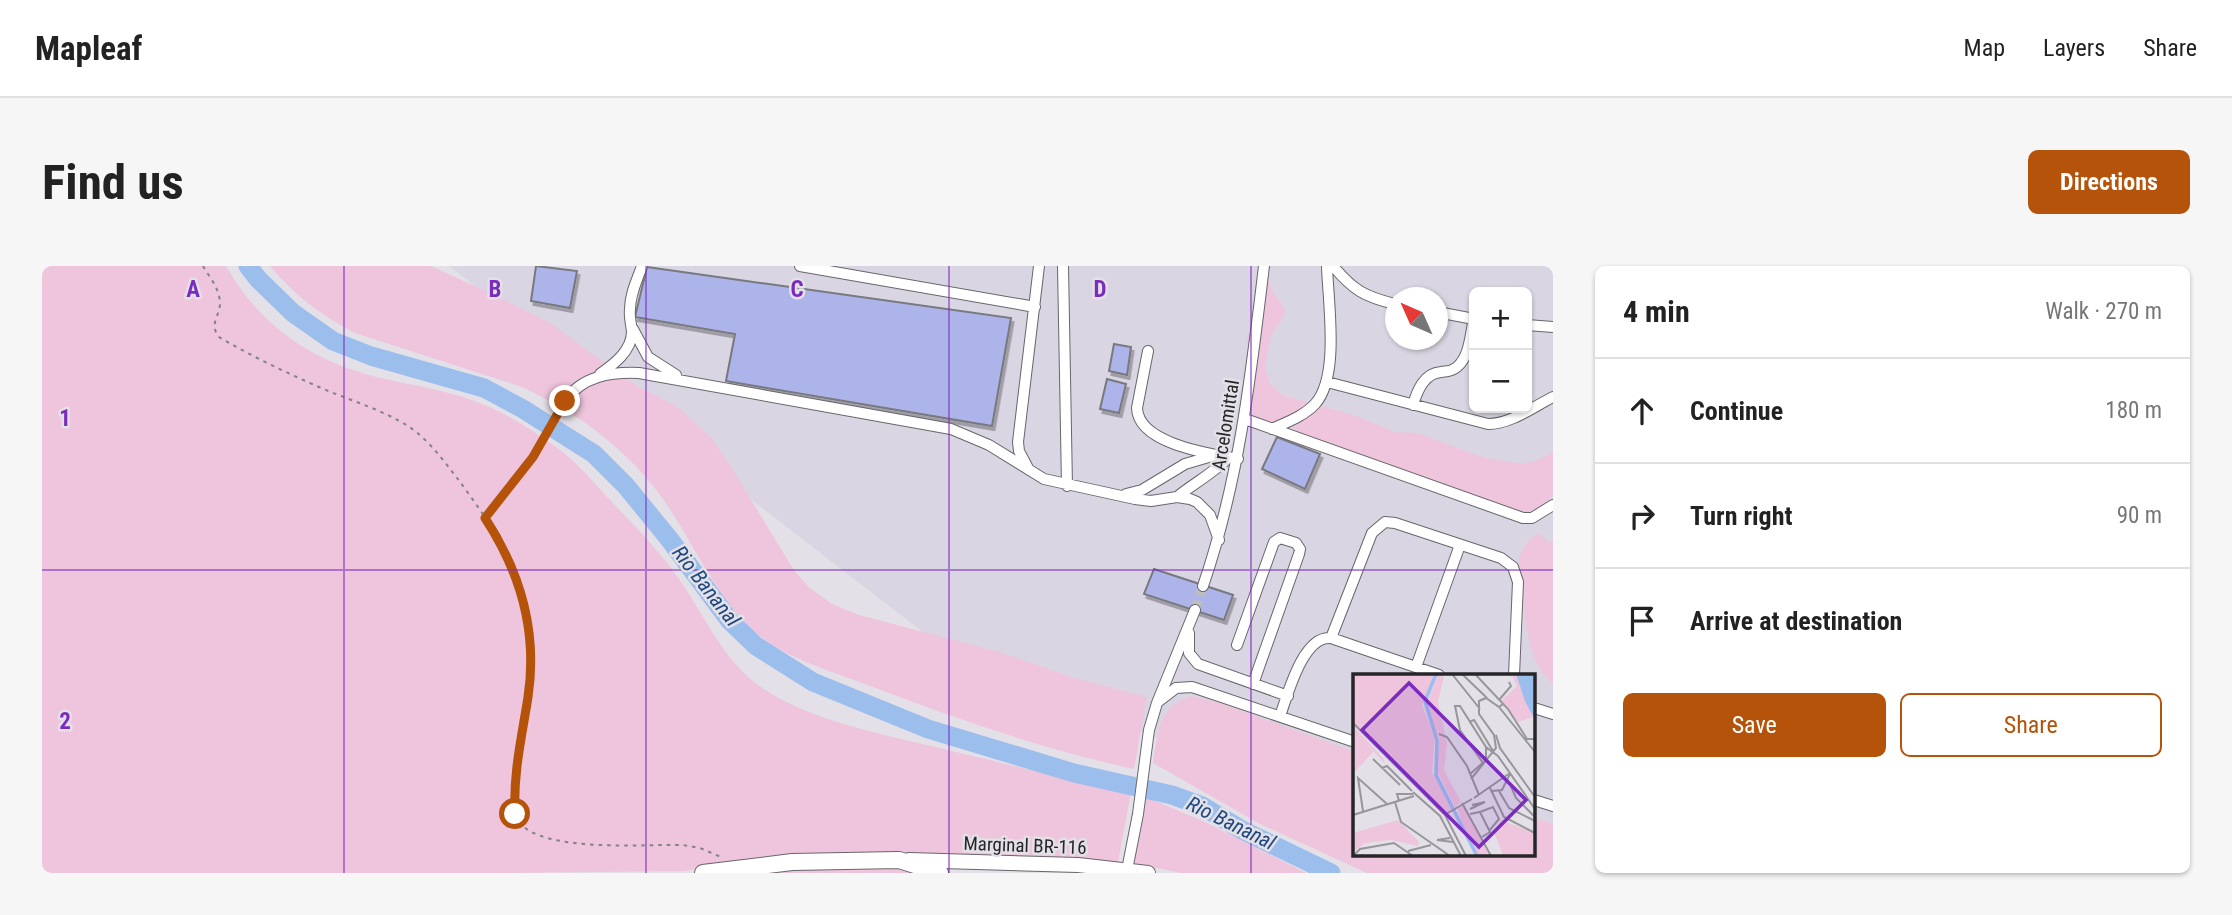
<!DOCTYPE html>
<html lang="en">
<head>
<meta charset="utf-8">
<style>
	:root { --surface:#fff; --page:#f6f6f6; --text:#222; --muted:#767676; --line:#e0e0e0; --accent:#b45309 }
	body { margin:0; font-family:"Roboto Condensed",sans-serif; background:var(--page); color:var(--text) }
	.controls { position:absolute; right:21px; top:21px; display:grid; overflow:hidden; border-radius:10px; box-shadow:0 2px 5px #0004 }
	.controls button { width:63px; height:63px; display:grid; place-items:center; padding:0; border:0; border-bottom:2px solid var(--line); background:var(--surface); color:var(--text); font:35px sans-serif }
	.compass { position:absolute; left:1343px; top:21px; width:63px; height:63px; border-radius:50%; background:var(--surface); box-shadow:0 2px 5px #0004; rotate:315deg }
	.stop { position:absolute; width:21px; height:21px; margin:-16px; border:5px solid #b45309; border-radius:50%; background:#fff }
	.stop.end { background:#b45309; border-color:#fff; box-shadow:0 2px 7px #0008 }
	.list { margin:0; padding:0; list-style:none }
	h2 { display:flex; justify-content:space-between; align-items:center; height:91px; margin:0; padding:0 28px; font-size:30px }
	h2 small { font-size:23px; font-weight:400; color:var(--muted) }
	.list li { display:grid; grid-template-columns:46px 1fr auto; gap:21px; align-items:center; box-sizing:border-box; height:105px; padding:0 28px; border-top:2px solid var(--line) }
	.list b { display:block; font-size:26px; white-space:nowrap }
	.list em { font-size:23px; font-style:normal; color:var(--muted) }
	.actions { display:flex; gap:14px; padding:21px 28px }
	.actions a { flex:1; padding:16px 0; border:2px solid var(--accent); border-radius:10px; text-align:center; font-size:24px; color:var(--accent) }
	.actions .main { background:var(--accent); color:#fff }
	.icon { flex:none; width:38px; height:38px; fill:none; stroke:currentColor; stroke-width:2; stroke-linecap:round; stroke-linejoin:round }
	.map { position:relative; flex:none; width:1511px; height:607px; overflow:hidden; border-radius:10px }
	header { display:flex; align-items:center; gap:42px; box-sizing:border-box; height:98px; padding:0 35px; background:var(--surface); border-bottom:2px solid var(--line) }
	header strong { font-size:33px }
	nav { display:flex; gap:38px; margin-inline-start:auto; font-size:24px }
	.intro { display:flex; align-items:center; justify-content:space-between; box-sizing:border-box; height:168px; padding:0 42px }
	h1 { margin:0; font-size:49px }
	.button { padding:18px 32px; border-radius:10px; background:var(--accent); color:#fff; font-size:24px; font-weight:700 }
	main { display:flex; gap:42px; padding:0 42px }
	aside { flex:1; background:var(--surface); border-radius:10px; box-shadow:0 2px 5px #0004 }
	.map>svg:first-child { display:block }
	.built { fill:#d9d5e2; fill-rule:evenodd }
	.green { fill:#eec5dc }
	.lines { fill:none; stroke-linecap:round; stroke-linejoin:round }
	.river { stroke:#9cbeed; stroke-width:19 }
	.building { fill:#adb4ea; stroke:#78797e; stroke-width:2; filter:url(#shadow) }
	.minor-tunnel { stroke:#bdbcc1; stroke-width:10; stroke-dasharray:10 5; stroke-linecap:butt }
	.minor-casing { stroke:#68666b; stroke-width:12 }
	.major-casing { stroke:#68666b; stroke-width:16 }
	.highway-casing { stroke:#68666b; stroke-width:18 }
	.path { stroke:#838286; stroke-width:2; stroke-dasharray:3.5 5; stroke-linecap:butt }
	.minor { stroke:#fff; stroke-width:10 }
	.major { stroke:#fff; stroke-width:14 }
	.highway { stroke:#fff; stroke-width:16 }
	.route { stroke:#b45309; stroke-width:9 }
	.grid { fill:none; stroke:#7b2cbf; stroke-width:2; stroke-opacity:0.55 }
	.labels { text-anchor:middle; stroke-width:5; stroke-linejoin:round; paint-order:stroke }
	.street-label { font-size:19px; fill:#262628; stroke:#e3e1e7 }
	.water-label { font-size:21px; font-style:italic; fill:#1c477f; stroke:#e3e1e7 }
	.inset-river { fill:none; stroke:#9cbeed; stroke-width:3.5 }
	.inset-road { fill:none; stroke:#97969b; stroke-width:2 }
	.view { fill:#7b2cbf; fill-opacity:0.15; stroke:#7b2cbf; stroke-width:3.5 }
	.inset-edge { fill:none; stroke:#262628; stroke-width:3.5 }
	.grid-label { font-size:23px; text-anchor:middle; font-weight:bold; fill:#7b2cbf; stroke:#e3e1e7; stroke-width:5; stroke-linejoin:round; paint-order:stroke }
</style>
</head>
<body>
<header>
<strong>Mapleaf</strong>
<nav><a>Map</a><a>Layers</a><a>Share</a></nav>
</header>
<div class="intro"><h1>Find us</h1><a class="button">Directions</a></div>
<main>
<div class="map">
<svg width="1511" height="607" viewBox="0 0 1511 607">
	<defs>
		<filter id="shadow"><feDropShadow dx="2.5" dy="4" stdDeviation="0" flood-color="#0004"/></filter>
	</defs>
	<rect width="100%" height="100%" fill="#e3e1e7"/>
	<path class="built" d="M407 0H1511V607L1492 588V409H1313V548L922 398ZM1432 26H1485V142H1432ZM1353 32H1395V74H1353Z"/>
	<path class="green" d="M0 0H184C215 55 262 90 323 108 356 117 391 121 424 132 455 142 485 160 511 179 532 193 549 213 566 232 593 260 620 287 641 319 671 363 685 404 735 431 786 459 846 469 902 483 965 498 1026 514 1089 526L1076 596 1047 593 960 590 694 596 642 605 464 607H0Z
		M228 0H389L450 28 507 56 590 117 634 140 650 154 670 173 688 199 753 306 768 322 790 338 817 349 954 385 1033 412 1105 431 1092 503C999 483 909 451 820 417 783 403 740 391 711 364 672 328 651 276 621 233 584 182 534 145 477 120L313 67C280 50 252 29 228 0Z
		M1225 5C1227 25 1235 28 1243 44L1241 51 1228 72 1223 102 1228 118 1240 129 1314 150 1353 166 1375 167 1444 192 1481 198 1496 194 1511 186V229L1498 242 1481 250H1461L1427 239 1358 205 1353 201 1258 167 1247 158 1227 159 1213 152 1208 141 1205 73Z
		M1496 267 1507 277 1511 274V417C1483 397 1482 341 1480 310 1479 305 1477 298 1477 294 1478 283 1489 273 1496 267Z
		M1149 430 1181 438 1313 486V588H1492V552L1511 558V607H1325L1218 558 1111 497C1116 466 1115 442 1149 430Z
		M1104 531 1163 556 1264 607H1139L1091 597Z
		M853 601 885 607H687L713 603Z"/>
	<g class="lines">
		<path class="river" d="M206 0 216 13 251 47 291 75 329 90 442 122 481 143 552 188 584 220 628 274 688 355 714 380 771 416 886 463 1032 507 1130 529 1160 540 1200 564 1289 607"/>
	</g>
	<path class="building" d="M494 0 535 5 528 42 489 35Z
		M605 1 969 52 950 160 684 115 693 68 593 51Z
		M1072 78 1089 81 1085 109 1067 105Z
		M1065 113 1084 118 1077 147 1058 143Z
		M1235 171 1278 188 1263 223 1220 203Z
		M1112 303 1191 329 1182 354 1102 328Z"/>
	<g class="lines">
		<path class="minor-tunnel" d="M1153 344 1161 320"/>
		<defs>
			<path id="minor" d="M758 0 993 41
				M1021 0 1025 220
				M1291 0C1311 24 1323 31 1353 38
				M1395 46 1432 53
				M1485 59 1511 61
				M591 63 606 91 634 109
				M1106 85 1095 142C1096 178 1169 188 1196 193
				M558 108C572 98 590 85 590 65 589 58 587 50 588 43 588 28 595 14 600 0
				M1285 116 1446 158C1469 158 1491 141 1511 131
				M523 135C540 110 568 106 597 107L909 163 947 179 1002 213 1093 233 1109 235 1135 231 1148 233 1155 236 1168 249 1177 274
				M1371 139C1375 125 1382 107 1399 106 1405 105 1409 106 1415 101 1428 90 1428 69 1432 53
				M1203 153 1481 252H1490L1511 239
				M1230 163C1245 156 1262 150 1273 138 1298 111 1286 36 1285 0
				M987 204 977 185 976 176 997 0
				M1084 228 1100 224 1143 198 1170 190
				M1135 231C1152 217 1172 207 1187 191
				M1161 320C1197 215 1209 109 1222 0
				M1147 367V387L1156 398 1246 430
				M1289 372 1330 267 1343 256 1353 257 1459 292 1471 301 1476 316 1472 409
				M1195 379 1232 276 1238 272 1254 277 1258 283 1257 288 1211 418
				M1374 401 1418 279
				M1117 435 1134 422 1150 421 1313 476
				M1492 442 1511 448
				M1238 450C1246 428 1261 369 1289 372L1397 409
				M1492 534 1511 540
				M1085 604 1096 548 1107 464 1115 437 1153 344"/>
			<path id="major" d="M867 594 1036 599 1106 607"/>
			<path id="highway" d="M661 607 750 596 857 594 898 607"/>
		</defs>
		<use href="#minor" class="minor-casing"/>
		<use href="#major" class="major-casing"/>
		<use href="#highway" class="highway-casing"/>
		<path class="path" d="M161 0C168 12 178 23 178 38 177 52 167 58 177 71 209 90 243 106 277 121 304 133 333 141 359 156 382 168 399 191 415 212 433 236 453 264 467 292 489 336 493 393 484 442 480 464 464 539 477 556 501 587 603 578 641 579L658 582 679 591
			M443 251 491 191 518 144"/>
		<use href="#minor" class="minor"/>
		<use href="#major" class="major"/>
		<use href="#highway" class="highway"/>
	</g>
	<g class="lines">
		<path class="route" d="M473 548C471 507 480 470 486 431 496 365 479 307 443 252L491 191 523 135"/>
	</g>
	<path class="grid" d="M302 0V607M604 0V607M907 0V607M1209 0V607M0 304H1511"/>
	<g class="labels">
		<g class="street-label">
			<text transform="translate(1183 159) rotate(-81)" y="7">Arcelomittal</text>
			<text transform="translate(983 579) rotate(2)" y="7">Marginal BR-116</text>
		</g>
		<g class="water-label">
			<text transform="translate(664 320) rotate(52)" y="7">Rio Bananal</text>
			<text transform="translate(1189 557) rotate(26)" y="7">Rio Bananal</text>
		</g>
	</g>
	<g transform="translate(1311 408)">
		<rect width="182" height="182" fill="#e3e1e7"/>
		<path d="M0 0H81L69 31 82 63 79 99 100 134 93 139 0 48ZM85 0 91 3 85 27 94 69 91 96 108 128 102 133 83 95 86 64 73 31ZM158 0H163L180 43 165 48 148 27 164 12ZM0 52 30 84 32 90 14 70 20 78 0 100ZM112 132 136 182H126L114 164 104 133ZM45 146 66 168 65 172 38 166 12 169 0 178V159ZM148 146 181 159 182 182 150 181 141 158Z" fill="#eec5dc"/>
		<path d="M163 0H182V46L172 27Z" fill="#9cbeed"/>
		<path class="inset-river" d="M83 0 72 27 84 66 83 101 124 182"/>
		<path class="inset-road" d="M99 0 127 35M109 0 134 24M122 0 155 35 174 65H182M146 26 158 12 156 8M146 33 182 78M116 48 121 46 140 77M0 49 92 141 113 182M86 60 94 63 114 92 126 121M143 61 147 74 182 123M145 82 182 135M20 85 47 111M130 89 107 56 102 32H107L133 73 145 82M29 94 34 92 59 117M117 100 133 86V73M118 105 143 74 141 61 126 40V27L133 24 146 33 150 30M156 108 163 124 182 143M137 114 151 143 182 159M139 117 149 116 157 100M146 117 156 134 182 147M60 118 87 142 108 182M121 124 157 99M46 127 44 120H60M42 128 48 148 97 182M109 129 138 182M117 135 132 128 119 131M10 137 5 104 34 130M127 138 140 133 146 145 136 157M93 140 119 125M117 140 127 138 137 158 129 163M0 141 61 122M97 164 84 166 100 168M55 177 78 171M0 182 7 175 41 169 60 182"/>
		<path class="view" d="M56 9 173 126 126 173 9 56Z"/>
		<rect width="182" height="182" class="inset-edge"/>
	</g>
	<g class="grid-label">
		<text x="151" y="31">A</text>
		<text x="453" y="31">B</text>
		<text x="755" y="31">C</text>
		<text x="1058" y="31">D</text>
		<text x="23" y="160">1</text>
		<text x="23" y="463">2</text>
	</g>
</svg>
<div class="controls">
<button>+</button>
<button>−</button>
</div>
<svg class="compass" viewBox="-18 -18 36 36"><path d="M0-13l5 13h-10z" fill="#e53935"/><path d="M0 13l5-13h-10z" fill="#767676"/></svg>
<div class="stop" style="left:473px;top:548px"></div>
<div class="stop end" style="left:523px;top:135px"></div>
</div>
<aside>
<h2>4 min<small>Walk · 270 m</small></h2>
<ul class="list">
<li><svg class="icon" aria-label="ahead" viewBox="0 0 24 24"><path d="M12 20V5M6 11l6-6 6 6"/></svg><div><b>Continue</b></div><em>180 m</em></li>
<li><svg class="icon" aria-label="right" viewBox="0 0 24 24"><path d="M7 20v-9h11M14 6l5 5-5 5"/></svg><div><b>Turn right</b></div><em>90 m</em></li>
<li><svg class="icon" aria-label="arrive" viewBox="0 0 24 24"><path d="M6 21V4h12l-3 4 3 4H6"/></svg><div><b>Arrive at destination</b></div></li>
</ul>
<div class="actions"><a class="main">Save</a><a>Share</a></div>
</aside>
</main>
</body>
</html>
